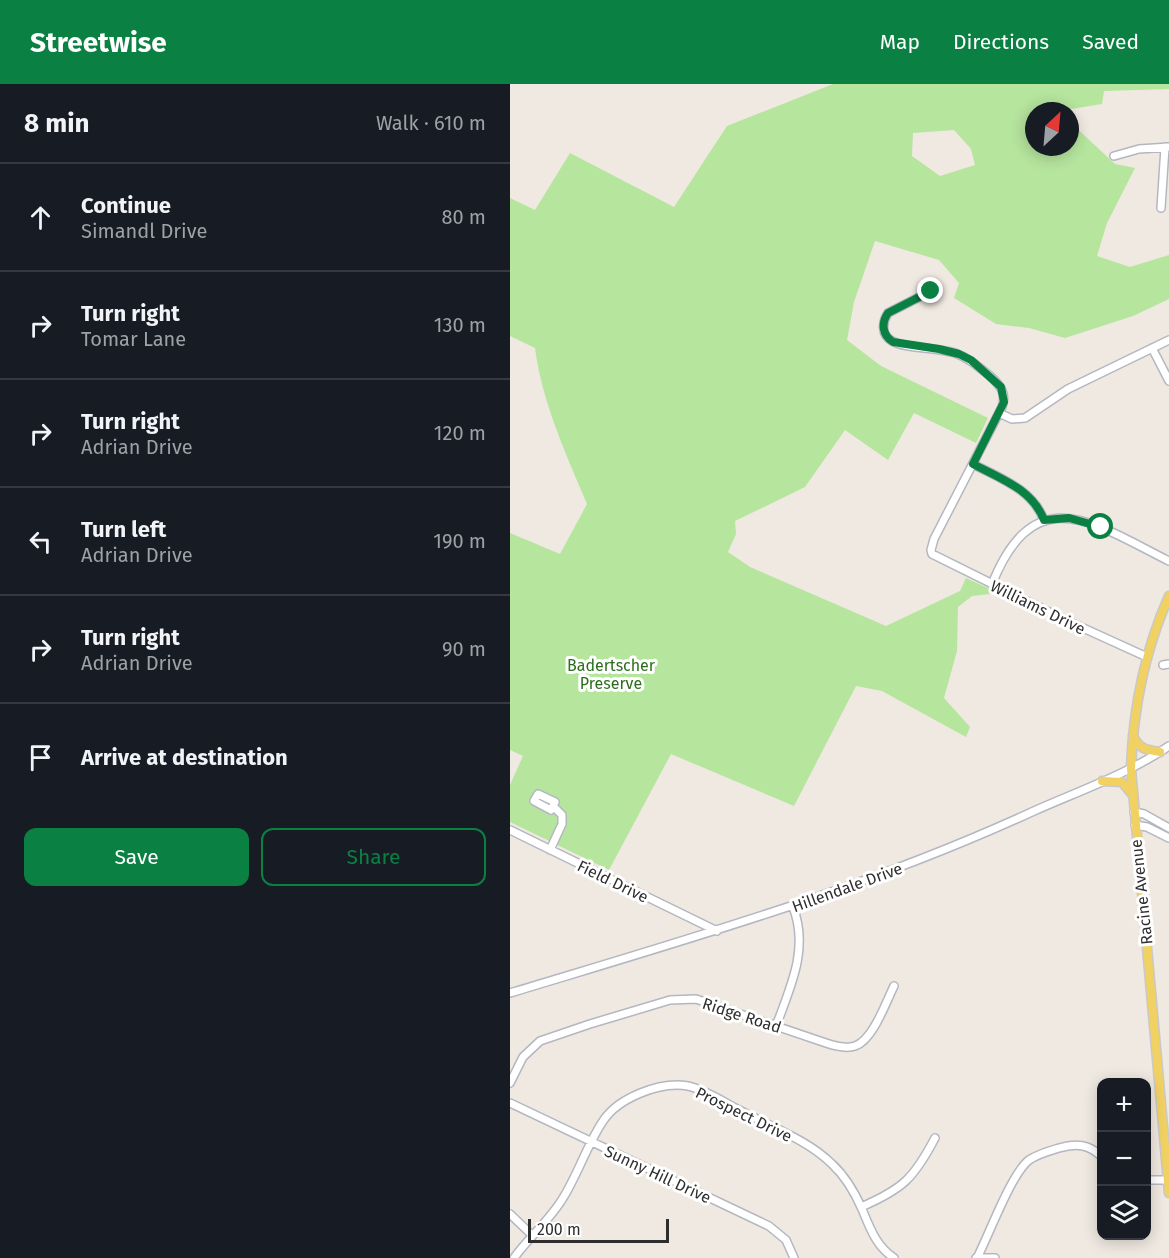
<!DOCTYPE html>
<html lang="en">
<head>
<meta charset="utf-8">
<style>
	:root { --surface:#171b24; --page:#242831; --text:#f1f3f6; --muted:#9ea1a6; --line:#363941; --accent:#0b8043 }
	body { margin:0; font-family:"Fira Sans",sans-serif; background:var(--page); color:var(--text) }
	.controls { position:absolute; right:18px; bottom:18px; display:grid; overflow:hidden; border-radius:12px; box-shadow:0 3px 15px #0003 }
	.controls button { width:54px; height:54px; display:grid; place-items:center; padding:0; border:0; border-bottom:2px solid var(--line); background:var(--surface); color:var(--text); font:30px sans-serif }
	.compass { position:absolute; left:515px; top:18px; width:54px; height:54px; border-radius:50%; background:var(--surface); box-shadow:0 3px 15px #0003; rotate:26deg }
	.scale { position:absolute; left:18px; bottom:15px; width:141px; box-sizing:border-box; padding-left:6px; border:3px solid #2e2e2e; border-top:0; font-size:16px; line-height:21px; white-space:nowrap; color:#2e2e2e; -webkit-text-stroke:4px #fff; paint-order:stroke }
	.stop { position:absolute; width:18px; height:18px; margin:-14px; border:4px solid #0b8043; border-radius:50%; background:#fff }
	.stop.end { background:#0b8043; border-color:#fff; box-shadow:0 2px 6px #0008 }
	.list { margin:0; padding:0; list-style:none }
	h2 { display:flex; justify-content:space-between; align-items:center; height:78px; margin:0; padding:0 24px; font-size:26px }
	h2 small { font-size:20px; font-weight:400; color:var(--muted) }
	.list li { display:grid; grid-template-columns:39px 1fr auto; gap:18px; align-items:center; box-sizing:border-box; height:108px; padding:0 24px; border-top:2px solid var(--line) }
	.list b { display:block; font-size:22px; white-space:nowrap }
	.list p { margin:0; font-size:20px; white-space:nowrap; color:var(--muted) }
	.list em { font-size:20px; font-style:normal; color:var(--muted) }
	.actions { display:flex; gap:12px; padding:18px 24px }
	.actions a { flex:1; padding:14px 0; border:2px solid var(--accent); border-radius:12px; text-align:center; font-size:21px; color:var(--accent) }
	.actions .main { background:var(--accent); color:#fff }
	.icon { flex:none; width:33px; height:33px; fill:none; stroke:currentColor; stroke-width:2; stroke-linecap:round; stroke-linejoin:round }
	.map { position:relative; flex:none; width:659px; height:1174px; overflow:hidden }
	header { display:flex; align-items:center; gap:36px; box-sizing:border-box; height:84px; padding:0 30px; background:var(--accent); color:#fff }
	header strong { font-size:28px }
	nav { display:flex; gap:33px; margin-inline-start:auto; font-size:21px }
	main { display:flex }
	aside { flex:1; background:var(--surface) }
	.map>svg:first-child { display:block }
	.green { fill:#b6e59e; fill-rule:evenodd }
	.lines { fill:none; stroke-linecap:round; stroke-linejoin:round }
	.minor-casing { stroke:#b4b7c1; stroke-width:10 }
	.major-casing { stroke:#c9c9c9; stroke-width:11 }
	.minor { stroke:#fff; stroke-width:7 }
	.major { stroke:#f2d163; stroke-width:8 }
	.route { stroke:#0b8043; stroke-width:8 }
	.labels { text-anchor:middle; stroke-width:6; stroke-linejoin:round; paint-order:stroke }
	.street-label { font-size:16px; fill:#2e2e2e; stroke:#fff }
	.park-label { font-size:16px; fill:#2c6e1b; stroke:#fff }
</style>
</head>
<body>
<header>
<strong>Streetwise</strong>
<nav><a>Map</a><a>Directions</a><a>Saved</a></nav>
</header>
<main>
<aside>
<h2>8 min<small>Walk · 610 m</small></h2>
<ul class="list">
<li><svg class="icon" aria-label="ahead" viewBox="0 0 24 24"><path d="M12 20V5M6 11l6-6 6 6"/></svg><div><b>Continue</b><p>Simandl Drive</p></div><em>80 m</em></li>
<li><svg class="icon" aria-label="right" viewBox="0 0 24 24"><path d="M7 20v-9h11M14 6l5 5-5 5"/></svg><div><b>Turn right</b><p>Tomar Lane</p></div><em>130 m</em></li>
<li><svg class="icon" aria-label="right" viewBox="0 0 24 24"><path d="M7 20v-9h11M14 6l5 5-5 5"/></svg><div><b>Turn right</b><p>Adrian Drive</p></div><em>120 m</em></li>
<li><svg class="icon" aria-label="left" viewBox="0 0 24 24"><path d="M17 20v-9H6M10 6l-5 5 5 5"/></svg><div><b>Turn left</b><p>Adrian Drive</p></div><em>190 m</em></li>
<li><svg class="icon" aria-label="right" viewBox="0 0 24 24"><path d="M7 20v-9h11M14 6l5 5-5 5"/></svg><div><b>Turn right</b><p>Adrian Drive</p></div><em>90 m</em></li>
<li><svg class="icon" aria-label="arrive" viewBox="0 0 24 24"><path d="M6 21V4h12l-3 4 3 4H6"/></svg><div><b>Arrive at destination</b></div></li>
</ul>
<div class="actions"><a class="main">Save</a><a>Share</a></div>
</aside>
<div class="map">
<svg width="659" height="1174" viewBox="0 0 659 1174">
	<rect width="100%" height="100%" fill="#efe9e1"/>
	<path class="green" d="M323 0H659V5L594 7 592 20 549 27H524V63H560V38L605 80 625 84 597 139 587 172 620 183 659 171V215L623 232 555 254 519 244 486 240 444 214 449 199 429 176 365 157 344 218 337 256 371 282 478 334 466 359 404 329 378 376 335 346 295 403 225 437 226 450 218 468 240 483 376 542 450 507 456 494 489 509 462 512 448 523 447 567 434 614 460 643 456 653 372 607 346 602 284 722 161 670 99 786 0 738V701L13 672 0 666V449L50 470 77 420C56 370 32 318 25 264L0 252V114L25 126 60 69 164 123 217 42ZM444 46 461 65 465 81 430 92 402 72 403 49Z"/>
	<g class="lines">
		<defs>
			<path id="minor" d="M604 72 629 65 659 63
				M651 124 655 63
				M421 207 378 229C372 238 371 251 382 257 396 265 427 263 445 269 459 274 469 283 480 292 490 301 497 309 492 323L424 455 421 466 422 470 549 533 637 573
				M642 264 659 297
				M489 329 502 335 515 334 558 305 659 256
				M463 380C491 395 522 405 534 436
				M482 500C525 394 583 439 659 477
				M653 581 659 580
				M624 728 634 730 659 744
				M625 741 637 743 659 754
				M0 746 207 847
				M40 766 52 740V731L43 722 41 726 24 717 28 710 45 718 43 722
				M0 909C178 855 355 805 524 727 569 707 618 690 659 662
				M266 942C281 902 299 864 283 823
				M0 999 13 973 30 957 80 940 160 916 186 915 316 959C325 962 336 965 345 962 363 956 376 918 384 902
				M0 1019 259 1142 276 1156 284 1174
				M636 1096H658
				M351 1123C393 1105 404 1094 425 1054
				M0 1130 22 1151
				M4 1174C19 1153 40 1136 53 1114 68 1090 77 1061 93 1037 108 1014 150 997 178 1002 196 1006 215 1019 231 1027 261 1043 298 1056 322 1080 335 1092 345 1109 352 1125 360 1144 366 1162 384 1174
				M466 1174H485
				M467 1174C479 1151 501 1090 519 1076 528 1070 539 1067 549 1064 566 1059 579 1060 592 1073"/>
			<path id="major" d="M659 512C635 566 623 625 621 685L659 1109
				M623 651C628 665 637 666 650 668
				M592 697 612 698 622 710"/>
		</defs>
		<use href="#minor" class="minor-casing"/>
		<use href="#major" class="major-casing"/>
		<use href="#minor" class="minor"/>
		<use href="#major" class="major"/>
	</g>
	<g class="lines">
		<path class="route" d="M421 207 378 229C371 239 372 251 383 258L429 265 449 270 461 276 491 303 494 318 463 380C491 395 522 405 534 436L559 434 591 443"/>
	</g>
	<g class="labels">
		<g class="street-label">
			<text transform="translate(528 523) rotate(26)" y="6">Williams Drive</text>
			<text transform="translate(103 797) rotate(26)" y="6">Field Drive</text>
			<text transform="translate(337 803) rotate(-20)" y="6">Hillendale Drive</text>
			<text transform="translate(631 808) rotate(-96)" y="6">Racine Avenue</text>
			<text transform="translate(232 931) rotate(18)" y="6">Ridge Road</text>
			<text transform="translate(234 1030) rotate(26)" y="6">Prospect Drive</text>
			<text transform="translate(148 1090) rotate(25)" y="6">Sunny Hill Drive</text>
		</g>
		<g class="park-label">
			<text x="101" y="587">Badertscher<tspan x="101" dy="18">Preserve</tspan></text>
		</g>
	</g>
</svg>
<div class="controls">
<button>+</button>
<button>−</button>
<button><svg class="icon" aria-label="layers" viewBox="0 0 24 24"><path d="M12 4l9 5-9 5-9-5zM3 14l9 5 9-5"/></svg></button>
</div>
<svg class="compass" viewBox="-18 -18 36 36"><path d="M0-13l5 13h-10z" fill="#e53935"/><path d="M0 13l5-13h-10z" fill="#9ea1a6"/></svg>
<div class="scale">200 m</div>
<div class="stop" style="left:591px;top:443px"></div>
<div class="stop end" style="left:421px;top:207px"></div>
</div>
</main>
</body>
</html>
